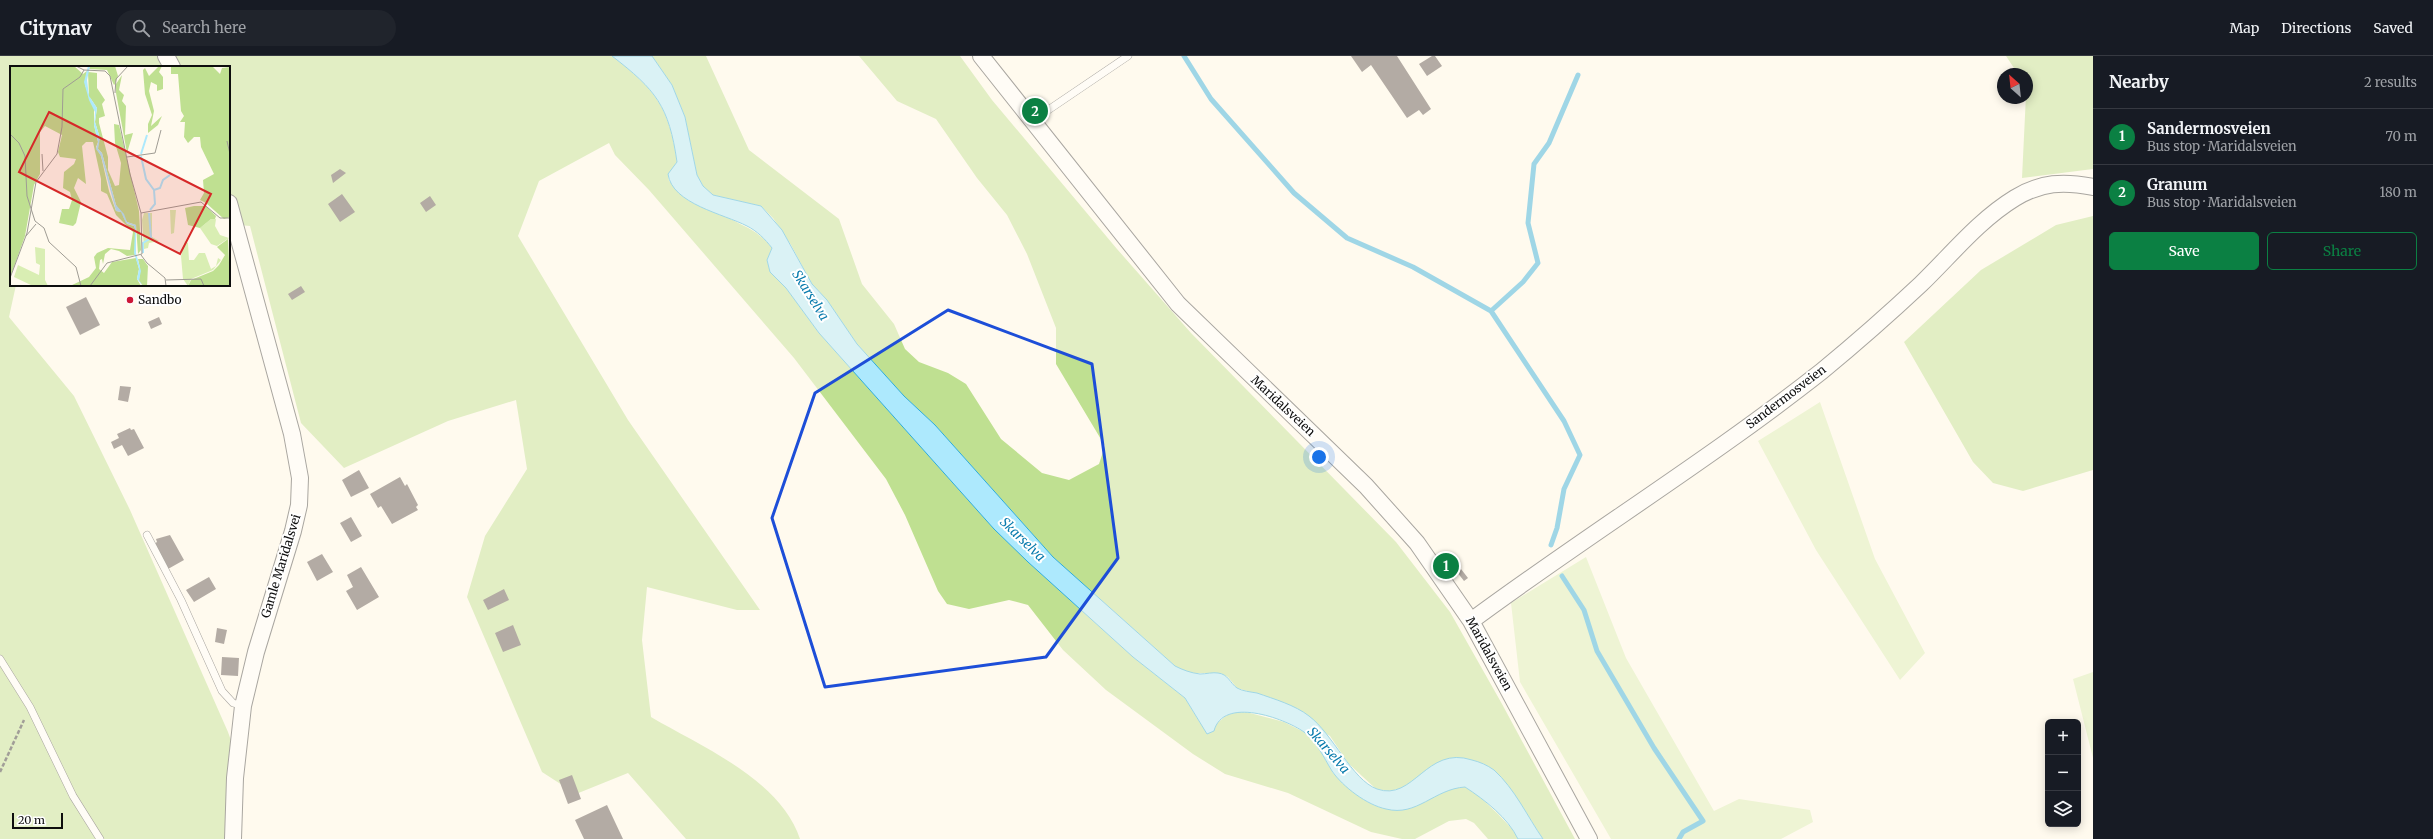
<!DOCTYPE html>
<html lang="en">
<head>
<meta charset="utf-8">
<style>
	:root { --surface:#171b24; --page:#20242c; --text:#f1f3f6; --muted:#9ea1a6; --line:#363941; --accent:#0b8043 }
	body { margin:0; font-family:Merriweather,serif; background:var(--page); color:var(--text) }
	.controls { position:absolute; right:12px; bottom:12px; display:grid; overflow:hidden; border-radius:6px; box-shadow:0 2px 10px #0003 }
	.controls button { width:36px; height:36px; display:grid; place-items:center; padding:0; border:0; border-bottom:1px solid var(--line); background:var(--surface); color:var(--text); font:20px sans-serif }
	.compass { position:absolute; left:1997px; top:12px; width:36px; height:36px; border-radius:50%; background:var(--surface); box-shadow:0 2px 10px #0003; rotate:333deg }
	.scale { position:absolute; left:12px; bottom:10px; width:51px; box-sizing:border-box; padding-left:4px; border:2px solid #0e0e0e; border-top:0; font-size:11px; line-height:14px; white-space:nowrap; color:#0e0e0e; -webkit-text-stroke:3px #fff; paint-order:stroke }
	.you { position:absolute; left:1319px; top:401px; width:14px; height:14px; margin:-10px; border:3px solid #fff; border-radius:50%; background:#1a73e8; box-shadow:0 0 0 6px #1a73e833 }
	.badge { display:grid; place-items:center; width:26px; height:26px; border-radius:50%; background:var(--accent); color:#fff; font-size:13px; font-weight:700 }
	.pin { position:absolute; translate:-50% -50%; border:2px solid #fff; box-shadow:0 1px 4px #0006 }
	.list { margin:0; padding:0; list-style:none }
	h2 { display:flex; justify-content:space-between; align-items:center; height:52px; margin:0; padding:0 16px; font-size:17px }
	h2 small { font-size:13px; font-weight:400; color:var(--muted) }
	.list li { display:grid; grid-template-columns:26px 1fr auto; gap:12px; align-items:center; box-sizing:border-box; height:56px; padding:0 16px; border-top:1px solid var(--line) }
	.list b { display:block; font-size:15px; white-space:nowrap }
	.list p { margin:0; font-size:13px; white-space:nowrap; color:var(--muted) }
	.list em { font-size:13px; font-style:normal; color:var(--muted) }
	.actions { display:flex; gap:8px; padding:12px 16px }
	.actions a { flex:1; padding:9px 0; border:1px solid var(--accent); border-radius:6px; text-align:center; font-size:14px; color:var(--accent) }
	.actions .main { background:var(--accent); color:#fff }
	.icon { flex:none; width:22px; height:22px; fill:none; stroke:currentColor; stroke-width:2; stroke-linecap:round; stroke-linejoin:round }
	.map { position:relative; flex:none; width:2093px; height:783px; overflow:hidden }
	header { display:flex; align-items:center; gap:24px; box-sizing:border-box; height:56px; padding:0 20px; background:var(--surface); border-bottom:1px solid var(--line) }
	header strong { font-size:19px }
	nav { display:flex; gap:22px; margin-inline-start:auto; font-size:14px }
	.search { width:280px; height:36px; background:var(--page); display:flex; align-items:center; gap:10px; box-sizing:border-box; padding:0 14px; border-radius:22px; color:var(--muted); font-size:15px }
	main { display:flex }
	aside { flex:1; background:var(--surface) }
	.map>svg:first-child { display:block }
	.green { fill:#d9eeb3 }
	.forest { fill:#bfe091 }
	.water { fill:#ade9fd; stroke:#2cacdb }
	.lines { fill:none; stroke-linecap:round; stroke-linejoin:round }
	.stream { stroke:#2cacdb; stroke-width:5 }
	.building { fill:#584d49 }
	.service-casing { stroke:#414141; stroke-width:8 }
	.tertiary-casing { stroke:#414141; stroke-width:18 }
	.path { stroke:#303030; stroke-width:2.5; stroke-dasharray:4 2; stroke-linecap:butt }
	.service { stroke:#fff; stroke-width:7 }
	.tertiary { stroke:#fff; stroke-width:16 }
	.marked { fill:none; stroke:#1d4ed8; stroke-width:3; stroke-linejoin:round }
	.poi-dot { fill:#cd1737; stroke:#fff; stroke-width:1.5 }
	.labels { text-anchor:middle; stroke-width:4; stroke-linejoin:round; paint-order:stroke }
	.poi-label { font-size:12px; fill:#0e0e0e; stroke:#fff; text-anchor:start }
	.street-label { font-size:12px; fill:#0e0e0e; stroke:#fff }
	.water-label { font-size:13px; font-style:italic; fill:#097bad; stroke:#fff }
	.inset-river { fill:none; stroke:#ade9fd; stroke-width:2 }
	.inset-road { fill:none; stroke:#9f9c94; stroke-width:1 }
	.view { fill:#d62828; fill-opacity:0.15; stroke:#d62828; stroke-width:2 }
	.inset-edge { fill:none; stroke:#0e0e0e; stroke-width:2 }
</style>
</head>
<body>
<header>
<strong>Citynav</strong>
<div class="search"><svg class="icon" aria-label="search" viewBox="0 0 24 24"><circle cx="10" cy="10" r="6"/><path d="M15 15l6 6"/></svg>Search here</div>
<nav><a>Map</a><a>Directions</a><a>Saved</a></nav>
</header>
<main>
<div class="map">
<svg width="2093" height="783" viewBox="0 0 2093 783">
	<rect width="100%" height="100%" fill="#fffaee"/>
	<path class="green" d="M1820 346 1875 503 1925 597 1900 624 1816 494 1758 385Z
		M1586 501 1626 602 1714 755 1739 743 1810 754 1813 766 1781 783H1611L1520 626 1511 547Z
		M2093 616V702L2073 623Z"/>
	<path class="forest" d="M0 0H612C656 34 669 51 677 106L668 119 669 125C688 137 707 149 727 161 745 171 759 175 772 192L767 204 770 216 786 232 819 277 994 473 1028 506 1133 601 1185 642 1200 667 1216 668 1227 659 1242 655 1284 666 1304 676 1317 689 1333 717 1350 733 1372 748 1431 742 1453 732 1465 731 1479 740 1498 758 1514 775 1518 783H1488L1474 767 1466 763 1449 765 1415 783H1402L1371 776 1288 737 1225 718 1193 698 1106 634 1063 594 1028 549 1009 544 969 553 947 548 938 535 905 459 886 423 794 302 649 134 615 99 609 87 539 125 518 180 628 364 760 554H737L647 531 642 584 651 661C702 691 780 723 800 783H686L628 717 576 738 542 716 467 541 485 480 527 413 516 344 448 365 344 412 301 367 250 170 229 168V11H11V229H16L9 261 74 340 130 454 228 676 234 693 228 783H0Z
		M652 0H706L749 94 839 163 862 228 894 268 905 293 919 306 948 317 966 328 1001 383 1042 417 1069 424 1099 408 1105 390 1056 308V272L1027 198 1007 159 977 122 936 63 897 45 859 0H960L992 44 1117 193 1191 277 1396 486 1450 556 1502 648 1575 783H1543C1524 755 1511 726 1482 707L1415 723 1403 732 1389 735 1376 733 1348 707 1330 680 1257 638 1237 632 1228 621 1218 617H1189L1175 610 1053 501 935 369 904 340 857 288 827 244 812 228 791 189 773 162 761 150 713 139 703 130 697 119 685 61 672 29Z
		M2006 0H2093V113L2022 122 2027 18H2018Z
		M2093 160V414L2023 435 1993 427 1973 406 1904 286 1981 214 2056 169Z"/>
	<path class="water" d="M612 0H652L672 29 685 61 697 119 703 130 713 139 761 150 782 174 812 228 827 244 857 288 904 340 935 369 1053 501 1175 610C1183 614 1191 617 1200 618 1206 618 1213 616 1218 617 1228 618 1230 627 1237 632 1242 635 1251 636 1257 637 1274 643 1295 649 1309 660 1333 678 1352 724 1377 733 1414 746 1426 689 1472 704 1480 706 1487 709 1494 714 1515 733 1527 760 1543 783H1518C1508 762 1485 744 1465 731 1434 733 1417 761 1386 753 1367 749 1343 731 1332 715 1324 702 1317 686 1304 676 1284 662 1223 640 1214 675L1207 678 1185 642 1133 601 1028 506 994 473 819 277 786 232 770 216 767 204 772 192C765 183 757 175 747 170 724 158 672 148 668 118L677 106C669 50 656 34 612 0Z"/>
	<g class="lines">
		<path class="stream" d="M1184 0 1211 43 1294 137 1347 182 1413 211 1491 255 1564 365 1580 399 1564 433 1557 472 1551 489
			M1491 255 1523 226 1538 207 1528 167 1534 108 1549 87 1578 19
			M1562 520 1584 554 1597 595 1654 692 1703 765 1683 776 1679 783"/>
	</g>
	<path class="building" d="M1351 0H1397L1431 53 1423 59 1419 54 1407 62 1371 9 1362 16Z
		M1432 0H1435L1442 10 1427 20 1419 8Z
		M340 113 346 117 333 127 331 119Z
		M342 138 355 156 340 166 328 148Z
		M430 140 436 149 426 156 420 147Z
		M301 230 305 236 292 244 288 238Z
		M86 241 100 269 80 279 66 251Z
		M159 261 162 268 151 273 148 266Z
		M120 330 131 331 128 346 118 344Z
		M130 372 131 374 134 373 144 392 128 400 122 389 114 393 111 386 119 382 117 378Z
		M359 414 369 432 351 441 342 424Z
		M400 421 405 430 407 428 418 449 416 451 418 454 392 468 381 450 378 452 370 438Z
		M351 461 362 480 351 486 340 467Z
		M170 479 184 504 168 513 154 488 157 486 156 483Z
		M322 498 333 516 317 525 307 506Z
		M361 511 379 541 357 554 346 535 353 531 347 519Z
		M1461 513 1468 522 1464 525 1457 516Z
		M209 521 216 533 194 546 186 534Z
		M504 533 509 544 488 554 483 544Z
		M513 569 521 589 503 596 495 577Z
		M217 572 227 574 224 588 215 586Z
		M222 601 239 602 238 620 221 619Z
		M572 719 581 743 568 748 559 724Z
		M607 749 623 783H584L575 764Z"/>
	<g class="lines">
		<defs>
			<path id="service" d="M1032 65 1128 0
				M147 479 181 544 222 635 233 647 243 650
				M0 603 30 651 73 740 100 783"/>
			<path id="tertiary" d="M166 0 172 11
				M981 0 1178 248 1366 430 1417 487 1471 565 1589 783
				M229 147 292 378 300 422 299 449 293 475 256 596 243 650 235 722 233 783
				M1471 565C1587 479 1709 404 1822 315 1856 287 1889 258 1921 228 1951 199 1979 164 2015 142 2041 126 2064 125 2093 131"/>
		</defs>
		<use href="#service" class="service-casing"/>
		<use href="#tertiary" class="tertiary-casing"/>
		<path class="path" d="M0 716 24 664"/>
		<use href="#service" class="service"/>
		<use href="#tertiary" class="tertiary"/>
	</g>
	<path d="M0 0H2093V783H0ZM948 254 1092 308 1118 502 1046 601 825 631 772 462 815 337Z" fill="#fffaee" fill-opacity=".55" fill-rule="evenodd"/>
	<path class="marked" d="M948 254 1092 308 1118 502 1046 601 825 631 772 462 815 337Z"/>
	<circle class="poi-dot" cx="130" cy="244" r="4"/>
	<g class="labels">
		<g class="poi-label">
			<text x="138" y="248">Sandbo</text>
		</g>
		<g class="street-label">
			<text transform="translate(1786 341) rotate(-37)" y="4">Sandermosveien</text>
			<text transform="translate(1283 350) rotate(43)" y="4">Maridalsveien</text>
			<text transform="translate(281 510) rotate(-73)" y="4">Gamle Maridalsvei</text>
			<text transform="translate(1489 598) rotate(61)" y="4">Maridalsveien</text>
		</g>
		<g class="water-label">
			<text transform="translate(811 239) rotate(58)" y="5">Skarselva</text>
			<text transform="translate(1023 483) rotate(44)" y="5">Skarselva</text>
			<text transform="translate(1329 694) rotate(49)" y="5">Skarselva</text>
		</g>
	</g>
	<g transform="translate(10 10)">
		<rect width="220" height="220" fill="#fffaee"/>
		<path d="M160 144H166L164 167 161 168ZM134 147H142V171L149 175 139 177 138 182 134 183 132 154ZM201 153H206L205 160 210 169 219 172 207 180 201 178 190 162ZM175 175 178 177 179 194H184L189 187H195L201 203 206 200 208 192 211 194 203 204 181 213 178 220 173 213 171 190ZM25 181 35 183V214L38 220H23L4 211 8 199 29 209 30 199 26 197Z" fill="#d9eeb3"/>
		<path d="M0 0H64L73 8 77 5 75 19 84 42V59L88 76 86 81 91 90 99 125 106 145 111 146 117 158 124 160 126 165 125 189 117 190 109 185 101 183 95 188 93 198 92 193 90 194 89 203 94 207 102 196 126 192 129 203 127 213 131 220H60L79 211 86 202 84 191 87 187 98 182 120 184 123 166 106 149 97 128 91 125V113L83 76H76L72 80 76 118 68 112 64 122 71 136 66 157 63 160 49 157 52 143H59L62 134 60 126 53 122 54 106 64 98 66 93 50 91 48 86 52 69 35 60 30 66V108L24 119 15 170 0 212ZM80 0H105L108 10 105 18 104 19 97 4 79 3ZM149 0H152L149 6 153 11V23L147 25V19L141 16 139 25 144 45 141 60 152 50 148 59 138 67V58L142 49 135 28 133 4 135 2 139 10ZM161 0H202L210 8 212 2 220 1V151L214 153 196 137 190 134 194 127 193 114 204 108 191 81 190 71H184L178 77 174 71 175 56H170L174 50 171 45 168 8H161ZM78 6 87 7V22L95 34 92 38 95 50 89 52V57L98 91V104L105 120 109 119 111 97 105 77 104 58 109 59 129 145 131 184 128 188 126 159 117 156 106 139 92 87 88 83 89 69 85 56 87 42 79 30ZM112 9 109 24 114 29 112 35 116 40 115 69 123 67 117 87 106 27V18ZM184 140H196L206 150 205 153H201L190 162 178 159 175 142ZM218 173 220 220H178L181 214 203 205 209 199 215 189 207 181ZM128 193H133L138 200 137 220H133L129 215 130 202Z" fill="#bfe091"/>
		<path d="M78 0H80L77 14 79 30 87 42 85 56 90 72 88 83 92 87 106 139 114 148 117 156 126 159V187L131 205 129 214 133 220 127 213 129 203 124 187 125 163 124 160 116 157 111 146 106 145 91 90 86 83 88 76 84 59 85 46 79 34 74 16Z" fill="#ade9fd"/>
		<path class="inset-river" d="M131 88 137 69M131 90 136 113 144 124 145 138 140 144M144 124 150 122 153 114 160 109M133 187V177L141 172 139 147"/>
		<path class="inset-road" d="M66 0 74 4 95 5 100 10 120 108 131 147 132 188 97 197 80 220M105 27 106 13 118 0M0 68 9 77 15 90 17 130 25 155 34 162 39 176 66 201 71 220M217 75 220 88M32 88 33 105M117 91 145 87 151 64M131 147 191 136 210 152H220M16 170 26 158M131 189 137 197 155 212 156 220M0 212 17 167 26 116 47 88 52 61 53 23 70 11 74 4M156 214 191 213 194 220"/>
		<path class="view" d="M39 46 201 128 170 188 9 106Z"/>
		<rect width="220" height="220" class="inset-edge"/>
	</g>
</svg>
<div class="controls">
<button>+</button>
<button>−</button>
<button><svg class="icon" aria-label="layers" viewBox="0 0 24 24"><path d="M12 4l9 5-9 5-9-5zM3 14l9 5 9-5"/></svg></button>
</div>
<svg class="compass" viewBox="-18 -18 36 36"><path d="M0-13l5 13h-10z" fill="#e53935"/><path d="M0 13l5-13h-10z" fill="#9ea1a6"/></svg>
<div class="scale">20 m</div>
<div class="you"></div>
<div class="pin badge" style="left:1446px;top:510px">1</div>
<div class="pin badge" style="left:1035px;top:55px">2</div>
</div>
<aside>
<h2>Nearby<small>2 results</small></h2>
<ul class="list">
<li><span class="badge">1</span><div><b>Sandermosveien</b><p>Bus stop · Maridalsveien</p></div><em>70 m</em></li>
<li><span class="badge">2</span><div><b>Granum</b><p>Bus stop · Maridalsveien</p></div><em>180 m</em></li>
</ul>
<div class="actions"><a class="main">Save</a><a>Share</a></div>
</aside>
</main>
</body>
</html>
